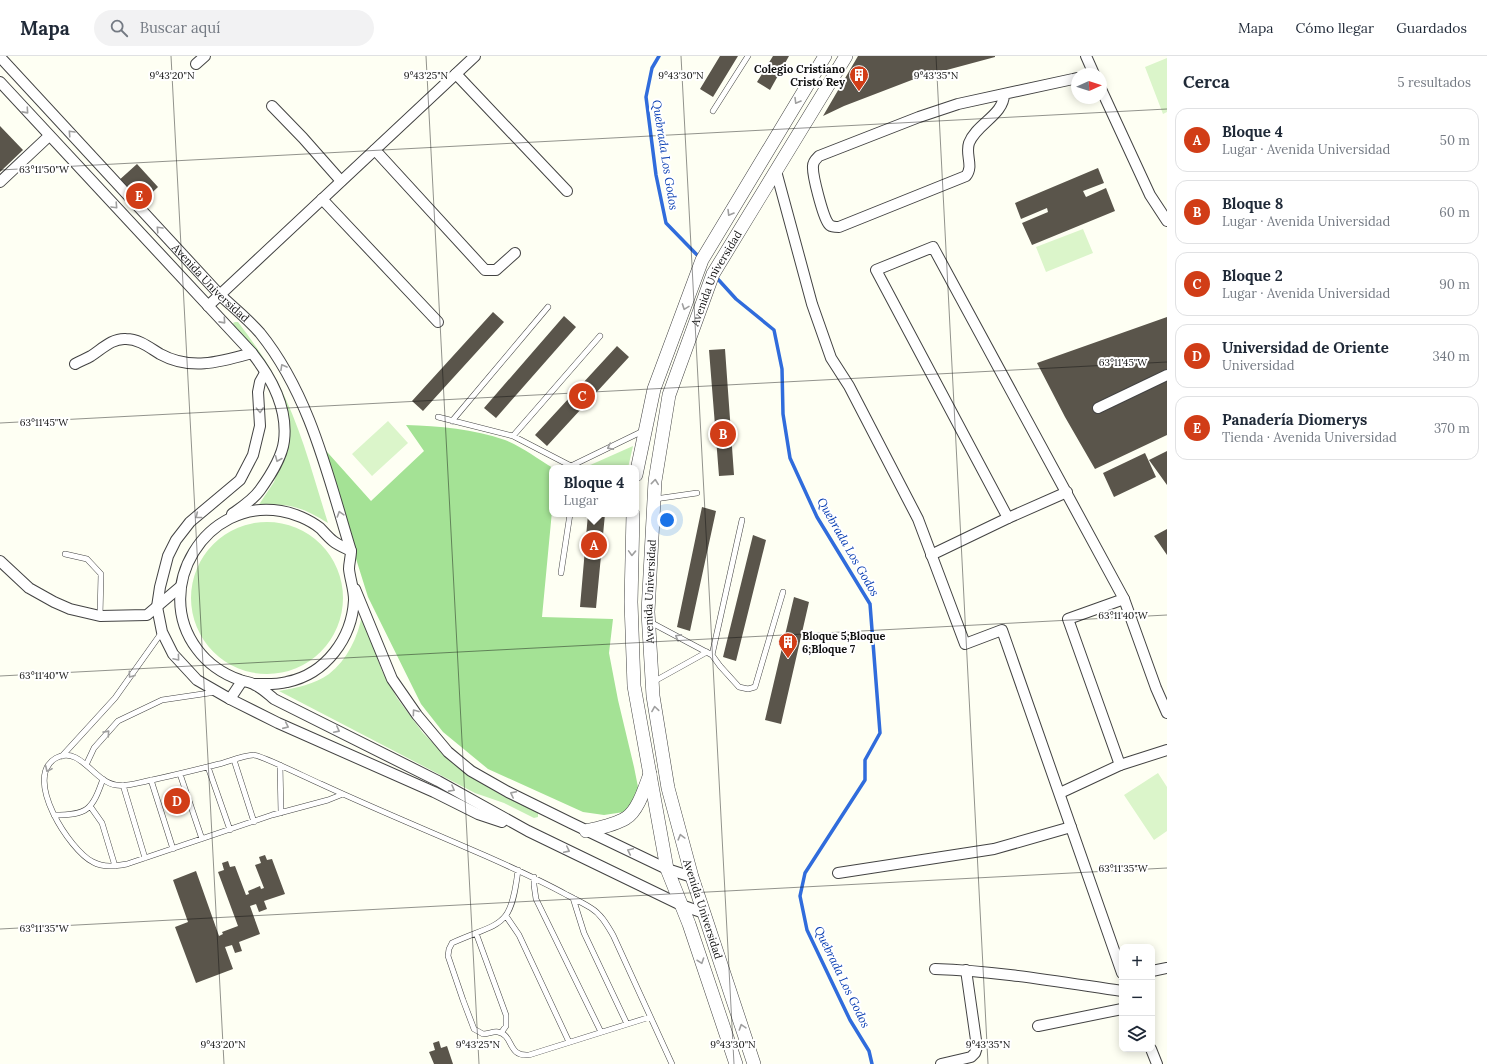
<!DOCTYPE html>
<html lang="es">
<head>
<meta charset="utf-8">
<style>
	:root { --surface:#fff; --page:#f2f2f3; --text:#1f2937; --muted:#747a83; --line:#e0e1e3; --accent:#d13d17 }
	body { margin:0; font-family:Lora,serif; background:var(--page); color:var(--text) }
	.controls { position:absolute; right:12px; bottom:12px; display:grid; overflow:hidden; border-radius:8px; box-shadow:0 2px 10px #0003 }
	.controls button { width:36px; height:36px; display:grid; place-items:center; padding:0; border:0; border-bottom:1px solid var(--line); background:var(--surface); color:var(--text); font:20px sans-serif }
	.compass { position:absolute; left:1071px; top:12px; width:36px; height:36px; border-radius:50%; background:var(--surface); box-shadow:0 2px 10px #0003; rotate:87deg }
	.you { position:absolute; left:667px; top:464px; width:14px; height:14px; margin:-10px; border:3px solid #fff; border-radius:50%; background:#1a73e8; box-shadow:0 0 0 6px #1a73e833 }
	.badge { display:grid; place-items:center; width:26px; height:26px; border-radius:50%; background:var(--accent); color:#fff; font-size:13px; font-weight:700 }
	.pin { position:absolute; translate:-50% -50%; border:2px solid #fff; box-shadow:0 1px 4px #0006 }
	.popup { position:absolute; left:549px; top:409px; width:90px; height:52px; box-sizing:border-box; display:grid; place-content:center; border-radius:8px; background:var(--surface); filter:drop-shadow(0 1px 3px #0005); font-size:13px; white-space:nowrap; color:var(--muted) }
	.popup b { font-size:15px; color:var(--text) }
	.popup::after { content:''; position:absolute; left:50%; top:100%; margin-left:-8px; border:8px solid transparent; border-top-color:var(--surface) }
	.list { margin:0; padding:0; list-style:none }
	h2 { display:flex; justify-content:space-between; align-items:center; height:52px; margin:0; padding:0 16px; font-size:17px }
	h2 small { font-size:13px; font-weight:400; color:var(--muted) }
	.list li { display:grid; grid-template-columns:26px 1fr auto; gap:12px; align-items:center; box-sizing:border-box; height:64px; margin:0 8px 8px; padding:0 8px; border:1px solid var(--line); border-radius:12px }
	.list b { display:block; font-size:15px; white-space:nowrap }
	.list p { margin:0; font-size:13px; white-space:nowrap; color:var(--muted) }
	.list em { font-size:13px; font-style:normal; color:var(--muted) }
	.icon { flex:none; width:22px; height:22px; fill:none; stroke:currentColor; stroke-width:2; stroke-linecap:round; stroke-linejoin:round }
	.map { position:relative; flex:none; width:1167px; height:1008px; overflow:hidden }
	header { display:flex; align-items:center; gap:24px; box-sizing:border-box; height:56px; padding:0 20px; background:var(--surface); border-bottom:1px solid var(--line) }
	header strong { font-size:19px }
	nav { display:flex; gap:22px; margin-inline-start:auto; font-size:14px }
	.search { width:280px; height:36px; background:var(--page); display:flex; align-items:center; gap:10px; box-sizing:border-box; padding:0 14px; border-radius:22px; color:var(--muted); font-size:15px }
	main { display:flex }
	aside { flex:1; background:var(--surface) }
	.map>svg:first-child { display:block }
	.green { fill:#c6efb7 }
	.forest { fill:#a4e295 }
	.pitch { fill:#dbf5ca }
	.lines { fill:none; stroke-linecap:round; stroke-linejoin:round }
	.stream { stroke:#306cdc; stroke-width:3.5 }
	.building { fill:#5a554b }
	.service-casing { stroke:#434343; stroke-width:6 }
	.minor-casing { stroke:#434343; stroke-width:12 }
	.tertiary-casing { stroke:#434343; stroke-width:14 }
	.service { stroke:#fff; stroke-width:5 }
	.minor { stroke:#fff; stroke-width:10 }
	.tertiary { stroke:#fff; stroke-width:13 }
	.oneway { stroke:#9f9f9f }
	.ticks { fill:none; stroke:#101010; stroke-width:1; stroke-opacity:0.45 }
	.labels { text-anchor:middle; stroke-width:4; stroke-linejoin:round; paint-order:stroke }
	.poi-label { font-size:11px; font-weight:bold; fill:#101010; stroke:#fff; text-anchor:end }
	.street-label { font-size:11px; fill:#101010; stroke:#fff }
	.water-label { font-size:12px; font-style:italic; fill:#093eb2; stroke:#fff }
	.ticks-label { font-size:10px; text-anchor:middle; fill:#101010; stroke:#fff; stroke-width:4; stroke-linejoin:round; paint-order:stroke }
</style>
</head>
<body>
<header>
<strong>Mapa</strong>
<div class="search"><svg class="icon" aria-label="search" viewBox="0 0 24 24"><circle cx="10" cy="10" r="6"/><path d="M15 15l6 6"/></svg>Buscar aquí</div>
<nav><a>Mapa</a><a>Cómo llegar</a><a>Guardados</a></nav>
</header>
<main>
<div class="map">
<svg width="1167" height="1008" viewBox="0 0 1167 1008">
	<rect width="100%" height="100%" fill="#fefff3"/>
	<path class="green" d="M235 266H238C253 286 267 305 278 327 301 371 313 420 328 467 302 451 288 446 258 450L274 426 280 407 281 361 256 297 234 271 233 267Z
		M633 390 628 412H598L588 410Z
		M191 542a76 76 0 1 1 152 0a76 76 0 1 1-152 0Z
		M362 559 382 615 397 642 423 677 448 702 476 723 503 740 538 756V761L534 762 504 747 475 737 279 635C296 632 315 628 329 618 347 604 358 581 362 559Z"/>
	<path class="forest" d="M406 369C439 370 474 373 505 384 522 391 538 403 553 412L552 455 542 561 613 563 609 597 618 644 634 711 638 731 636 745 624 756 604 759 583 756 488 713 443 676 421 648 368 541 320 388 371 445 424 395Z"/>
	<path class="pitch" d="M1167 2V56L1163 58 1145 11Z
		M1083 173 1093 197 1046 216 1036 191Z
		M388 365 408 387 372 420 352 398Z
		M1158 717 1167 731V775L1154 784 1124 739Z"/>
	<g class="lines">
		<path class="stream" d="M659 0 652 12 646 41 656 119 666 167 701 203
			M716 221 736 243 774 274 782 313 783 358 790 402 817 461 870 548 880 677 865 704V724L805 817 800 840 807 874 850 964 869 995 872 1008"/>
	</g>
	<path class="building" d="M720 0H738L713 41 700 33Z
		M773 0H789L770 34 757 26Z
		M858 0H995V1L917 22 844 50 823 60Z
		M0 70 23 94 0 116Z
		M137 108 158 131 139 149 117 126Z
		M1098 112 1104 127 1083 135 1086 141 1106 132 1115 155 1032 189 1022 167 1048 156 1047 152 1021 163 1015 147Z
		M493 256 504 266 423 355 412 345Z
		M564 260 576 271 496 362 484 352Z
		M1167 261V379L1095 413 1065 361 1037 307Z
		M617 290 629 301 547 390 535 379Z
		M725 293 734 419 719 420 709 294Z
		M1167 395V429L1149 404Z
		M1145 397 1156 421 1114 441 1103 417Z
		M702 451 716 455 690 575 677 571Z
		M588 458H605L596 552 580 551Z
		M1167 473V499L1154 480Z
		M753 479 766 484 736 605 723 601Z
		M794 541 809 546 781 668 765 664Z
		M265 799 267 804 272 803 285 838 264 845 267 853 259 856 256 848 250 850 260 878 239 886 242 895 235 897 232 889 225 891 233 913 196 927 175 871 188 866 173 824 196 815 219 880 223 878 222 876 238 870 218 816 224 814 222 807 228 805 230 811 235 810 246 839 249 838 248 835 260 830 261 833 264 832 255 809 261 807 259 801Z
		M439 985 441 992 447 990 453 1008H434L429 996 435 994 433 987Z"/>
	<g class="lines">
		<defs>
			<path id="service" d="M713 55 748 0
				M438 361 513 380 571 410 578 412
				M452 365 548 251
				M513 380 600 280
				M571 410 643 375
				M655 443 697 437
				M65 498 87 503 101 518 100 560
				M561 517 570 458
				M650 566 712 599 720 610 739 631 748 633 755 631 783 536
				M712 599 742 464
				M653 626 707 596
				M62 700 115 642 162 576
				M234 704 254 766
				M86 709 94 692 118 665 162 644 216 636
				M280 709 281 757
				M208 711 230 774
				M180 718 202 783
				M151 724 173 793
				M123 729 145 802
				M343 738 328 744 272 759 127 808C116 810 104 812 93 806 70 795 22 721 56 702 80 689 94 726 116 729 126 731 137 727 147 725 171 720 195 714 219 708 230 705 242 700 253 699 259 698 311 724 321 728 375 753 431 776 486 800 513 812 540 824 567 839 575 843 583 847 591 852 601 858 607 869 613 879L672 1008
				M90 750 102 767 115 810
				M54 759C88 759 92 754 103 723
				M518 814C511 874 501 865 452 887L449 893 448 900 463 944 474 973 483 978C488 978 494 975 498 976 514 979 507 1001 529 999L650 961
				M534 821V829L536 843 601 976
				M573 842 584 877 627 968
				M506 860 519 879 569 986
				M476 877 506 959V970L501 977"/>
			<g id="minor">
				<path d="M1086 0 1094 18"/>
				<path id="s1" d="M0 1 220 239C233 251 248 263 260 277 310 339 328 420 351 495"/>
				<path d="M196 8 205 0"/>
				<path d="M456 18 567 135"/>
				<path d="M0 26 252 297C271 321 288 353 284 385 282 402 270 420 260 434 253 444 242 451 232 458"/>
				<path d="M1101 33 1150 139 1167 165"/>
				<path d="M1004 38C1004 59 976 68 969 87 965 99 974 110 966 120L839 171C835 171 830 171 828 167 823 160 812 119 813 110 813 105 816 103 819 100L919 61 958 48 1073 23 1077 22"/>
				<path d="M272 50 303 82 341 125"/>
				<path d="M375 94 485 214H496L515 197"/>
				<path d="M776 115 812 248 831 302 849 330 918 463 965 588 1002 574 1122 917"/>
				<path d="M0 126 49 80"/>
				<path d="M322 143 438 266"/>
				<path d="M208 250 475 0"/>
				<path d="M75 308C80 305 86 303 91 300 102 293 112 282 126 283 139 283 150 292 160 298 191 315 220 306 252 297"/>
				<path d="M265 317 260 326 258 336 260 370 253 399 240 424 190 466 176 484 168 500 160 531 157 551 162 576 173 598 197 624 230 643 278 667 434 736 478 758 502 766"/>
				<path d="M1098 352 1167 319"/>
				<path d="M1008 462 876 214 933 191 1124 543 1156 632 1167 657"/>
				<path d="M931 499 1008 462 1067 436"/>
				<path d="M0 505 29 532 54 546 70 553 100 560 147 559 180 531"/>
				<path d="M355 533 392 623 417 659 448 696 471 715 508 736 571 767 667 813 692 821"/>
				<path d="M254 628C265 628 276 629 287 626 326 618 352 582 354 544 354 533 350 523 349 513 349 507 351 501 351 495 345 492 338 489 333 485 328 481 324 476 320 472 310 464 294 457 281 455 206 442 151 532 197 593 208 608 223 618 240 624 245 626 251 626 255 629 262 632 268 638 274 643L438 725 528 775 681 849 704 857"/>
				<path d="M230 643 242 625"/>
				<path d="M1120 709 1068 563 1124 543"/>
				<path d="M1060 737 1120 709 1167 694"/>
				<path d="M838 817 994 793 1071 771"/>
				<path d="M935 913C998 915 1060 926 1122 935"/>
				<path d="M1152 915 1167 912"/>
				<path d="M1038 970 1122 953"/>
				<path d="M1151 993 1157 1008"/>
				<path d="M941 1008 971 1001 975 997 977 991 966 914"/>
			</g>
			<g id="tertiary">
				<path d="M636 419 654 333 702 204 825 0"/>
				<path d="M633 458 631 546 634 630 667 813 689 868 736 1008"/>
				<path d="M586 775C599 772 615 769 626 762 638 755 645 731 650 718"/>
				<path id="s2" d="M754 1008 692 821 668 732 653 640 648 556 655 425 669 339 713 218 846 0"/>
			</g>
		</defs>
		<use href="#service" class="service-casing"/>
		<use href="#minor" class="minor-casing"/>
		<use href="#tertiary" class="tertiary-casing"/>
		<use href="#service" class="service"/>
		<use href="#minor" class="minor"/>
		<use href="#tertiary" class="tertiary"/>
	</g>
	<defs><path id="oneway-chevron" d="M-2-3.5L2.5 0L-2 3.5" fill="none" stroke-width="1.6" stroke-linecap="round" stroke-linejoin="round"/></defs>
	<g class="oneway">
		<use href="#oneway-chevron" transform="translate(797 45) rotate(121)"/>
		<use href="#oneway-chevron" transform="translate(26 55) rotate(48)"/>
		<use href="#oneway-chevron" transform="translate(71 77) rotate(-133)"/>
		<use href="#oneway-chevron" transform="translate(115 150) rotate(47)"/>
		<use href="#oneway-chevron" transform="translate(730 157) rotate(121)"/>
		<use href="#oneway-chevron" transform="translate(159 173) rotate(-133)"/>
		<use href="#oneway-chevron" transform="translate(685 251) rotate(110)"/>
		<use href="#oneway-chevron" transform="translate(223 265) rotate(48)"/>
		<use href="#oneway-chevron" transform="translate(283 311) rotate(-119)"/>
		<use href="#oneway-chevron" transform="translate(260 354) rotate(87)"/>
		<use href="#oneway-chevron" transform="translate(610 391) rotate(154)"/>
		<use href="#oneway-chevron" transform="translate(278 403) rotate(113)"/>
		<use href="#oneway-chevron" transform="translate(655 426) rotate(-84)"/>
		<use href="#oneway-chevron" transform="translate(340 458) rotate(-107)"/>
		<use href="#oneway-chevron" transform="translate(198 460) rotate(141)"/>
		<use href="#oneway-chevron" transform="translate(632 497) rotate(92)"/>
		<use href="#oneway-chevron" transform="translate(678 581) rotate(-152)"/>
		<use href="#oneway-chevron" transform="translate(177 602) rotate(50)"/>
		<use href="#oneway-chevron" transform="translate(131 619) rotate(126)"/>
		<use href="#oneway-chevron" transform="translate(655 653) rotate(-99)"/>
		<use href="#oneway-chevron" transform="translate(415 656) rotate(-126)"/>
		<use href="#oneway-chevron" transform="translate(286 670) rotate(24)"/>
		<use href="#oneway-chevron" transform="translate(337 674) rotate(27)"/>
		<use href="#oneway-chevron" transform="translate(107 677) rotate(-48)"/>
		<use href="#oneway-chevron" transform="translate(48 713) rotate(115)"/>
		<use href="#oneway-chevron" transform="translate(452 733) rotate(29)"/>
		<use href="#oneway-chevron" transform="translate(513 738) rotate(-153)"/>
		<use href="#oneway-chevron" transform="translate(681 781) rotate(-105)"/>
		<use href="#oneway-chevron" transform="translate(567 794) rotate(26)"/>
		<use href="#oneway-chevron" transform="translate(630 795) rotate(-155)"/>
		<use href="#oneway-chevron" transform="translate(701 905) rotate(71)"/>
		<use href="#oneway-chevron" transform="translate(742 971) rotate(-108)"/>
	</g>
	<path class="ticks" d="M171 0 224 1008M426 0 479 1008M681 0 734 1008M936 0 988 1008M0 114 1167 53M0 367 1167 306M0 620 1167 559M0 873 1167 812"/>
	<defs>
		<symbol id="building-pin" viewBox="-11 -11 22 30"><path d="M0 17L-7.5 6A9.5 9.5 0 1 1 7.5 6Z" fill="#d13d17" stroke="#fff"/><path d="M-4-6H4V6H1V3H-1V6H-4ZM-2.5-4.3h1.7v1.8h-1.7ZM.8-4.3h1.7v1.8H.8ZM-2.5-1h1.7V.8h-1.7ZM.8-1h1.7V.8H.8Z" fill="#fff"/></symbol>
	</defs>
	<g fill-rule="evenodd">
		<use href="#building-pin" x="848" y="8" width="22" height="30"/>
		<use href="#building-pin" x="777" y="575" width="22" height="30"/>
	</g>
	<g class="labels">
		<g class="poi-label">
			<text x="845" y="17">Colegio Cristiano<tspan x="845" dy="13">Cristo Rey</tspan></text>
			<text x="802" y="584" text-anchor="start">Bloque 5;Bloque<tspan x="802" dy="13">6;Bloque 7</tspan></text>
		</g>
		<g class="street-label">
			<text dy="4" stroke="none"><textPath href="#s2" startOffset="811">Avenida Universidad</textPath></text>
			<text dy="4" stroke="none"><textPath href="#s1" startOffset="309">Avenida Universidad</textPath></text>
			<text dy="4" stroke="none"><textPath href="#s2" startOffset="487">Avenida Universidad</textPath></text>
			<text transform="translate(703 853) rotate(72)" y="4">Avenida Universidad</text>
		</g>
		<g class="water-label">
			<text transform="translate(665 99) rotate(81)" y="4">Quebrada Los Godos</text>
			<text transform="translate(848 491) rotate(60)" y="4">Quebrada Los Godos</text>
			<text transform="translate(842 921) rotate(64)" y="4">Quebrada Los Godos</text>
		</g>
	</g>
	<g class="ticks-label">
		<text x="172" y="23">9°43'20"N</text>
		<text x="426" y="23">9°43'25"N</text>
		<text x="681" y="23">9°43'30"N</text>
		<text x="936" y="23">9°43'35"N</text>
		<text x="44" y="117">63°11'50"W</text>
		<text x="1123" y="310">63°11'45"W</text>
		<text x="44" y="370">63°11'45"W</text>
		<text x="1123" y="563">63°11'40"W</text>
		<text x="44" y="623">63°11'40"W</text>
		<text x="1123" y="816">63°11'35"W</text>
		<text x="44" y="876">63°11'35"W</text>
		<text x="223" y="992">9°43'20"N</text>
		<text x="478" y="992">9°43'25"N</text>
		<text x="733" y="992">9°43'30"N</text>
		<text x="988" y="992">9°43'35"N</text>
	</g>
</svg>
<div class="controls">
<button>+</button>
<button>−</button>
<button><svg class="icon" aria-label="layers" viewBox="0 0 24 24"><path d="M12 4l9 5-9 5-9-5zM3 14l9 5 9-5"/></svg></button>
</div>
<svg class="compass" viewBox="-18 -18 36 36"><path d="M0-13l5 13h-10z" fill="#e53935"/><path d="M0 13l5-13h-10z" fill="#747a83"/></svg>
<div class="you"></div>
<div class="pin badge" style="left:594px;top:489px">A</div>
<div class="popup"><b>Bloque 4</b>Lugar</div>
<div class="pin badge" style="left:723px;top:378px">B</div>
<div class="pin badge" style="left:582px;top:340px">C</div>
<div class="pin badge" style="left:177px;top:745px">D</div>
<div class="pin badge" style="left:139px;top:140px">E</div>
</div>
<aside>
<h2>Cerca<small>5 resultados</small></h2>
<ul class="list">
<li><span class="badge">A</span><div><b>Bloque 4</b><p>Lugar · Avenida Universidad</p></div><em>50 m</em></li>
<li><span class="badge">B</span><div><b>Bloque 8</b><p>Lugar · Avenida Universidad</p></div><em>60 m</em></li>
<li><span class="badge">C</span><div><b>Bloque 2</b><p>Lugar · Avenida Universidad</p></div><em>90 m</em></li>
<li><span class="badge">D</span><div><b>Universidad de Oriente</b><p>Universidad</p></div><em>340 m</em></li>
<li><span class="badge">E</span><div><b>Panadería Diomerys</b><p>Tienda · Avenida Universidad</p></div><em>370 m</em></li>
</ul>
</aside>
</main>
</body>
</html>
